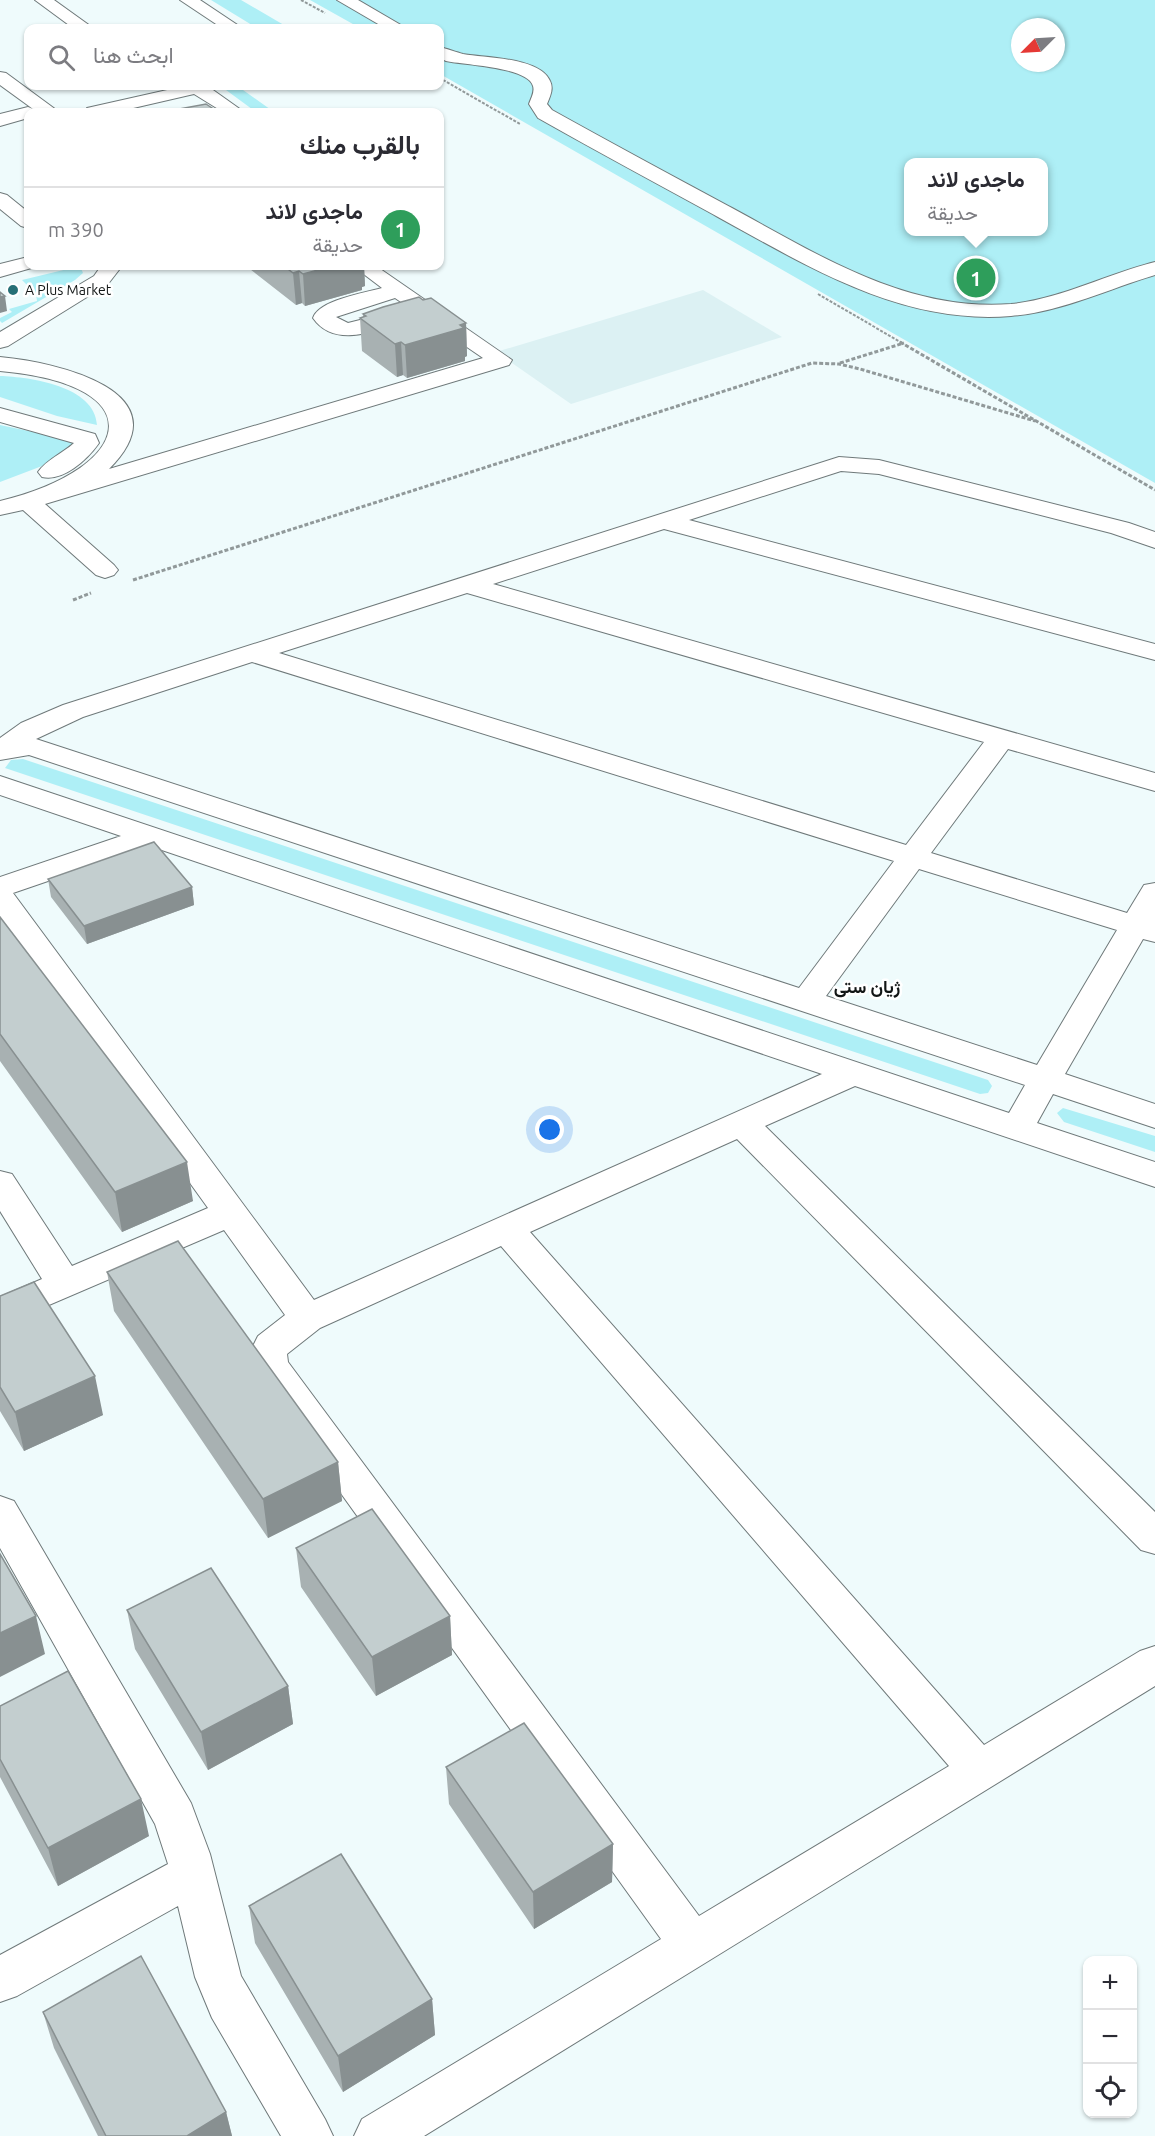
<!DOCTYPE html>
<html lang="ar">
<head>
<meta charset="utf-8">
<style>
	:root { --surface:#fff; --page:#f2f2f3; --text:#2b2b33; --muted:#7c7c81; --line:#e1e1e2; --accent:#256f76 }
	body { margin:0; font-family:Ubuntu,Vazirmatn,sans-serif; background:var(--page); color:var(--text); direction:rtl }
	.controls { position:absolute; right:18px; bottom:18px; display:grid; overflow:hidden; border-radius:12px; box-shadow:0 2px 4px #0004 }
	.controls button { width:54px; height:54px; display:grid; place-items:center; padding:0; border:0; border-bottom:2px solid var(--line); background:var(--surface); color:var(--text); font:30px sans-serif }
	.compass { position:absolute; left:1011px; top:18px; width:54px; height:54px; border-radius:50%; background:var(--surface); box-shadow:0 2px 4px #0004; rotate:246deg }
	.you { position:absolute; left:550px; top:1130px; width:21px; height:21px; margin:-15px; border:4px solid #fff; border-radius:50%; background:#1a73e8; box-shadow:0 0 0 9px #1a73e833 }
	.badge { display:grid; place-items:center; width:39px; height:39px; border-radius:50%; background:var(--accent); color:#fff; font-size:20px; font-weight:700 }
	.pin { position:absolute; translate:-50% -50%; border:3px solid #fff; box-shadow:0 2px 6px #0006 }
	.popup { position:absolute; left:904px; top:158px; width:144px; height:78px; box-sizing:border-box; display:grid; place-content:center; border-radius:12px; background:var(--surface); filter:drop-shadow(0 2px 4px #0005); font-size:20px; white-space:nowrap; color:var(--muted) }
	.popup b { font-size:22px; color:var(--text) }
	.popup::after { content:''; position:absolute; left:50%; top:100%; margin-left:-12px; border:12px solid transparent; border-top-color:var(--surface) }
	.list { margin:0; padding:0; list-style:none }
	h2 { display:flex; justify-content:space-between; align-items:center; height:78px; margin:0; padding:0 24px; font-size:26px }
	h2 small { font-size:20px; font-weight:400; color:var(--muted) }
	.list li { display:grid; grid-template-columns:39px 1fr auto; gap:18px; align-items:center; box-sizing:border-box; height:84px; padding:0 24px; border-top:2px solid var(--line) }
	.list b { display:block; font-size:22px; white-space:nowrap }
	.list p { margin:0; font-size:20px; white-space:nowrap; color:var(--muted) }
	.list em { font-size:20px; font-style:normal; color:var(--muted) }
	.icon { flex:none; width:33px; height:33px; fill:none; stroke:currentColor; stroke-width:2; stroke-linecap:round; stroke-linejoin:round }
	.map { position:relative; flex:none; width:1155px; height:2136px; overflow:hidden; direction:ltr }
	.search { position:absolute; background:var(--surface); box-shadow:0 2px 4px #0004; left:24px; top:24px; width:420px; height:66px; display:flex; align-items:center; gap:15px; box-sizing:border-box; padding:0 21px; border-radius:12px; color:var(--muted); font-size:22px }
	.panel { position:absolute; background:var(--surface); box-shadow:0 2px 4px #0004; left:24px; top:108px; width:420px; height:162px; border-radius:12px; direction:rtl }
	.map>svg:first-child { display:block }
	.built { fill:#dcf1f3 }
	.green { fill:#aeeff6; fill-rule:evenodd }
	.lines { fill:none; stroke-linecap:round; stroke-linejoin:round }
	.minor-casing { stroke:#6f797a; stroke-width:2 }
	.path-far1 { stroke:#91999a; stroke-width:2; stroke-dasharray:3 1.5; stroke-linecap:butt }
	.path { stroke:#91999a; stroke-width:3; stroke-dasharray:4 2; stroke-linecap:butt }
	.minor { fill:#fff; fill-rule:evenodd }
	.wall { fill:#a8b1b2 }
	.shaded-wall { fill:#889091 }
	.building { fill:#c3cecf; stroke:#889091; stroke-width:1.5 }
	.poi-dot { fill:#256f76; stroke:#fff; stroke-width:2 }
	.labels { text-anchor:middle; stroke-width:5; stroke-linejoin:round; paint-order:stroke }
	.far-poi-label { font-size:14px; fill:#111515; stroke:#fff; text-anchor:start }
	.neighbourhood-label { font-size:18px; font-weight:bold; fill:#111515; stroke:#fff }
</style>
</head>
<body>
<div class="map">
<svg width="1155" height="2136" viewBox="0 0 1155 2136">
	<rect width="100%" height="100%" fill="#effbfc"/>
	<path class="built" d="M703 290 782 337 571 404 496 352Z"/>
	<path class="green" d="M211 0H241L289 28H257Z
		M310 0H1155V483L440 74V28H360ZM1020 27H1056V63H1020ZM908 162H1044V232H908Z
		M244 86H260L243 90 274 112H256L226 90Z
		M80 266 83 273 75 280 2 323 0 321V318L12 312 9 309 37 301 36 294 22 280Z
		M0 376C30 377 95 386 97 425L57 416 0 397Z
		M0 425 76 441 50 463 0 482Z
		M23 759 988 1080 992 1086 988 1093 980 1094 5 768 11 760Z
		M1063 1108 1155 1136V1152L1064 1122 1057 1113Z"/>
	<g class="lines">
		<defs>
			<path id="minor" d="M35 0H54L93 28H73Z
				M180 0H200L242 28H222Z
				M337 0H358L406 28H385Z
				M440 47C448 49 455 52 463 54 484 58 540 57 550 81 554 89 550 96 547 104L552 110C611 143 671 175 732 208 819 255 907 312 1011 304 1061 299 1107 274 1155 262V275C1108 289 1061 312 1011 316 902 325 809 267 718 217 658 184 598 152 538 118L529 104C531 98 535 92 533 86 528 67 464 65 446 61L440 58Z
				M0 72 6 73 59 112 35 110 37 112H28V118L0 126V114L28 107 33 109 0 85Z
				M185 86H216L213 90 244 112H223L194 94 116 112H85L87 108Z
				M0 193 7 195 28 212V228L21 226 0 209Z
				M28 257V266H37L35 267 0 277V264Z
				M101 266H122L108 284 8 346 0 348V332L94 276Z
				M353 266H376L512 360 509 365 45 504 114 565 118 570 114 575 105 578 96 575 23 510 0 515V501C133 469 157 385 0 371V357C55 362 187 391 109 469L483 358 395 298 336 317 348 323 404 309 412 310 415 315 412 320C381 328 336 351 313 318 319 300 364 293 382 288Z
				M0 408 95 434 99 443C87 460 63 482 42 477L38 472C46 460 63 453 74 443L0 422Z
				M839 457 879 460 1129 523 1155 532V548L1111 533 879 474 841 471 689 520 1155 644V660L664 529 493 584 1155 773V791L1008 749 931 853 1127 913 1144 885 1155 883V942L1143 939 1065 1074 1155 1104V1128L1053 1094 1037 1123 1155 1162V1187L855 1086 765 1126 1155 1512V1554L1141 1550 737 1139 530 1232 984 1745 1140 1651 1155 1646V1686L424 2136H354L362 2119 661 1939 261 1382 249 1354 258 1336 285 1315 224 1230 0 1326V1297L42 1279 0 1211V1171L12 1174 72 1266 208 1208 0 919V877L121 836 0 795V776L1009 1113 1025 1085 29 755 0 760V738L21 723 63 705ZM467 593 984 742 906 845 279 653ZM252 662 894 861 799 988 36 739 83 717ZM150 846 822 1074 314 1300 13 893ZM919 869 1117 930 1037 1065 826 996ZM501 1246 949 1766 699 1916 288 1362 287 1354 320 1328Z
				M0 1496 14 1501 191 1803 210 1854 241 1976 325 2119 333 2136H281L212 2018 195 1977 178 1906 17 1996 0 2002V1955L168 1864 155 1824 0 1548Z"/>
		</defs>
		<use href="#minor" class="minor-casing"/>
		<path class="path-far1" d="M301 0 325 13
			M443 80 520 124
			M818 294 902 343"/>
		<path class="path" d="M900 342 1155 490
			M840 363 904 343
			M133 580 812 363 839 364 860 369 1035 421
			M73 600 91 593"/>
		<use href="#minor" class="minor"/>
	</g>
	<path class="wall" d="M246 266H364L365 286 362 287V290L305 306 302 303 296 305Z
		M423 300 466 323 467 356 465 357V361L407 378 403 375 397 377 362 351 360 318 363 317V314Z
		M48 879 192 887 194 905 87 944 51 897Z
		M0 917 193 1201 122 1232 0 1061Z
		M107 1272 338 1462 342 1501 268 1538 114 1311Z
		M0 1296 103 1415 24 1451 0 1411Z
		M296 1548 450 1616 452 1655 376 1696 301 1587Z
		M127 1610 288 1686 293 1724 208 1770 135 1649Z
		M0 1706 149 1836 58 1886 0 1777Z
		M446 1767 613 1844 612 1882 534 1929 449 1804Z
		M249 1906 432 1999 435 2035 343 2092 255 1943Z
		M43 2012 226 2112 232 2136H98L54 2048Z"/>
	<path class="shaded-wall" d="M333 266H364L365 286 362 287V290L305 306 303 274Z
		M299 271 302 303 296 305 293 273Z
		M5 296 7 311 0 313V297Z
		M466 323 467 356 465 357V361L407 378 405 345Z
		M401 342 403 375 397 377 395 344Z
		M192 887 194 905 87 944 84 926Z
		M187 1162 193 1201 122 1232 115 1192Z
		M95 1376 103 1415 24 1451 15 1412Z
		M338 1462 342 1501 268 1538 263 1499Z
		M36 1616 45 1654 0 1677V1633Z
		M450 1616 452 1655 376 1696 372 1657Z
		M288 1686 293 1724 208 1770 201 1732Z
		M141 1799 149 1836 58 1886 48 1848Z
		M613 1844 612 1882 534 1929 533 1892Z
		M432 1999 435 2035 343 2092 338 2056Z
		M226 2112 232 2136H187Z"/>
	<path class="building" d="M206 104 218 112H163Z
		M284 266H333L303 274 299 271 293 273Z
		M0 292 5 296 0 297Z
		M419 297 423 300 431 298 466 323 460 325 464 328 405 345 401 342 395 344 360 318 366 316 363 314 383 307Z
		M154 842 192 887 84 926 48 879Z
		M0 917 187 1162 115 1192 0 1034Z
		M178 1241 338 1462 263 1499 107 1272Z
		M34 1282 95 1376 15 1412 0 1387V1296Z
		M372 1509 450 1616 372 1657 296 1548Z
		M0 1554 36 1616 0 1633Z
		M211 1568 288 1686 201 1732 127 1610Z
		M68 1671 141 1799 48 1848 0 1759V1706Z
		M524 1723 613 1844 533 1892 446 1767Z
		M341 1854 432 1999 338 2056 249 1906Z
		M141 1956 226 2112 187 2136H106L43 2012Z"/>
	<circle class="poi-dot" cx="13" cy="290" r="6"/>
	<g class="labels">
		<g class="far-poi-label">
			<text x="25" y="295">A Plus Market</text>
		</g>
		<g class="neighbourhood-label">
			<text x="867" y="993">ژیان ستی</text>
		</g>
	</g>
</svg>
<div class="controls">
<button>+</button>
<button>−</button>
<button><svg class="icon" aria-label="locate" viewBox="0 0 24 24"><circle cx="12" cy="12" r="6"/><path d="M12 2v4M12 18v4M2 12h4M18 12h4"/></svg></button>
</div>
<svg class="compass" viewBox="-18 -18 36 36"><path d="M0-13l5 13h-10z" fill="#e53935"/><path d="M0 13l5-13h-10z" fill="#7c7c81"/></svg>
<div class="you"></div>
<div class="pin badge" style="left:976px;top:278px;background:#2e9e5b">1</div>
<div class="popup"><b>ماجدی لاند</b>حديقة</div>
<div class="search"><svg class="icon" aria-label="search" viewBox="0 0 24 24"><circle cx="10" cy="10" r="6"/><path d="M15 15l6 6"/></svg>ابحث هنا</div>
<section class="panel">
<h2>بالقرب منك<small></small></h2>
<ul class="list">
<li><span class="badge" style="background:#2e9e5b">1</span><div><b>ماجدی لاند</b><p>حديقة</p></div><em>390 m</em></li>
</ul>
</section>
</div>
</body>
</html>
